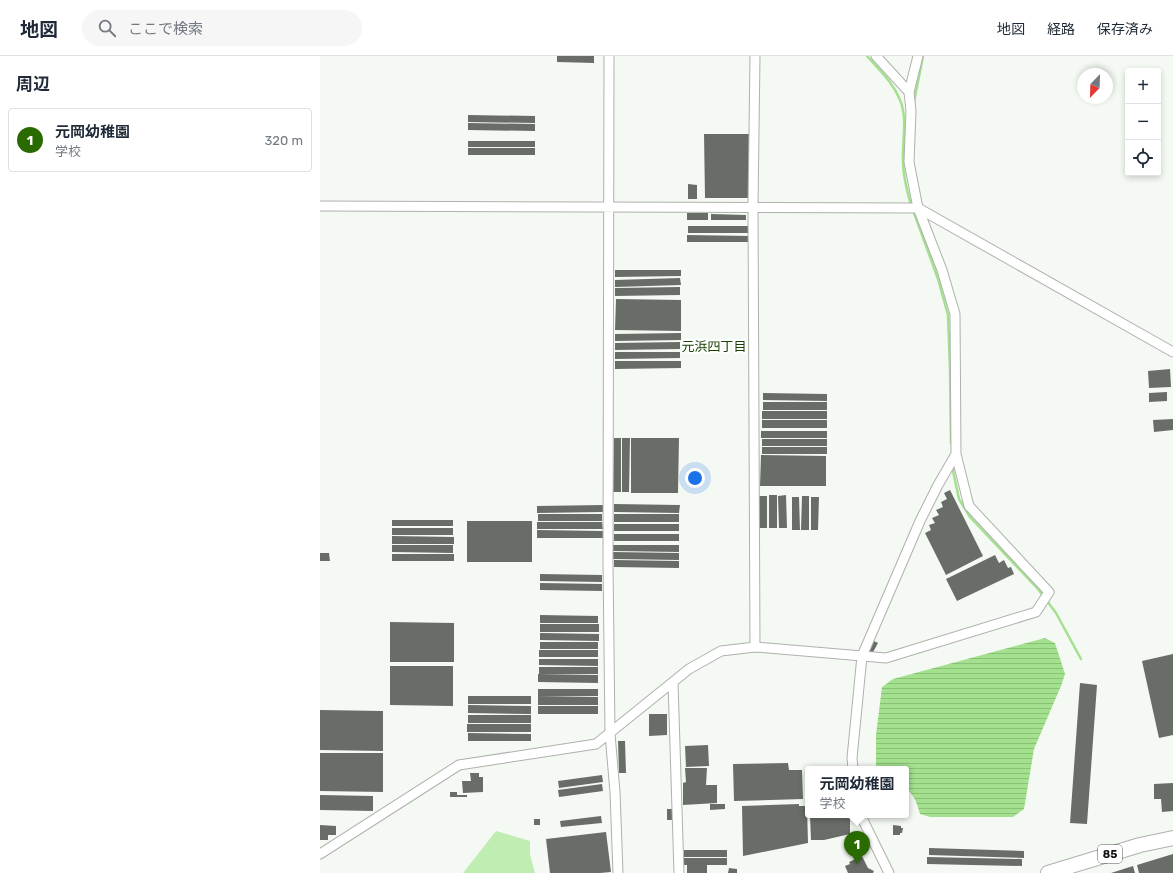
<!DOCTYPE html>
<html lang="ja">
<head>
<meta charset="utf-8">
<style>
	:root { --surface:#fff; --page:#f6f6f7; --text:#1f2937; --muted:#747a83; --line:#e0e1e3; --accent:#296b00 }
	body { margin:0; font-family:Rubik,"Noto Sans JP",sans-serif; background:var(--page); color:var(--text) }
	.controls { position:absolute; right:12px; top:12px; display:grid; overflow:hidden; border-radius:4px; box-shadow:0 2px 6px #0003 }
	.controls button { width:36px; height:36px; display:grid; place-items:center; padding:0; border:0; border-bottom:1px solid var(--line); background:var(--surface); color:var(--text); font:20px sans-serif }
	.compass { position:absolute; left:757px; top:12px; width:36px; height:36px; border-radius:50%; background:var(--surface); box-shadow:0 2px 6px #0003; rotate:203deg }
	.you { position:absolute; left:375px; top:422px; width:14px; height:14px; margin:-10px; border:3px solid #fff; border-radius:50%; background:#1a73e8; box-shadow:0 0 0 6px #1a73e833 }
	.badge { display:grid; place-items:center; width:26px; height:26px; border-radius:50%; background:var(--accent); color:#fff; font-size:13px; font-weight:700 }
	.pin { position:absolute; translate:-50% -33px; filter:drop-shadow(0 1px 2px #0008) }
	.pin::after { content:''; position:absolute; top:21px; width:14px; height:12px; background:inherit; clip-path:polygon(0 0,100% 0,50% 100%) }
	.popup { position:absolute; left:485px; top:710px; width:104px; height:52px; box-sizing:border-box; display:grid; place-content:center; border-radius:4px; background:var(--surface); filter:drop-shadow(0 1px 3px #0005); font-size:13px; white-space:nowrap; color:var(--muted) }
	.popup b { font-size:15px; color:var(--text) }
	.popup::after { content:''; position:absolute; left:50%; top:100%; margin-left:-8px; border:8px solid transparent; border-top-color:var(--surface) }
	.list { margin:0; padding:0; list-style:none }
	h2 { display:flex; justify-content:space-between; align-items:center; height:52px; margin:0; padding:0 16px; font-size:17px }
	h2 small { font-size:13px; font-weight:400; color:var(--muted) }
	.list li { display:grid; grid-template-columns:26px 1fr auto; gap:12px; align-items:center; box-sizing:border-box; height:64px; margin:0 8px 8px; padding:0 8px; border:1px solid var(--line); border-radius:4px }
	.list b { display:block; font-size:15px; white-space:nowrap }
	.list p { margin:0; font-size:13px; white-space:nowrap; color:var(--muted) }
	.list em { font-size:13px; font-style:normal; color:var(--muted) }
	.icon { flex:none; width:22px; height:22px; fill:none; stroke:currentColor; stroke-width:2; stroke-linecap:round; stroke-linejoin:round }
	.map { position:relative; flex:none; width:853px; height:817px; overflow:hidden }
	header { display:flex; align-items:center; gap:24px; box-sizing:border-box; height:56px; padding:0 20px; background:var(--surface); border-bottom:1px solid var(--line) }
	header strong { font-size:19px }
	nav { display:flex; gap:22px; margin-inline-start:auto; font-size:14px }
	.search { width:280px; height:36px; background:var(--page); display:flex; align-items:center; gap:10px; box-sizing:border-box; padding:0 14px; border-radius:22px; color:var(--muted); font-size:15px }
	main { display:flex }
	aside { flex:1; background:var(--surface) }
	.map>svg:first-child { display:block }
	.pitch { fill:#c0edb1 }
	.water { fill:url(#water-rules) }
	.lines { fill:none; stroke-linecap:round; stroke-linejoin:round }
	.stream { stroke:#a3e18e; stroke-width:2.5 }
	.building { fill:#696d68 }
	.minor-casing { stroke:#aeb1ac; stroke-width:11 }
	.primary-casing { stroke:#aeb1ac; stroke-width:16 }
	.minor { stroke:#fff; stroke-width:9 }
	.primary { stroke:#fff; stroke-width:14 }
	.labels { text-anchor:middle; stroke-width:4; stroke-linejoin:round; paint-order:stroke }
	.shield { fill:#fff; stroke:#585857; stroke-width:1 }
	.shield-label { font-size:11px; font-weight:bold; fill:#10110f }
	.neighbourhood-label { font-size:13px; fill:#194304; stroke:#fff }
</style>
</head>
<body>
<header>
<strong>地図</strong>
<div class="search"><svg class="icon" aria-label="search" viewBox="0 0 24 24"><circle cx="10" cy="10" r="6"/><path d="M15 15l6 6"/></svg>ここで検索</div>
<nav><a>地図</a><a>経路</a><a>保存済み</a></nav>
</header>
<main>
<aside>
<h2>周辺<small></small></h2>
<ul class="list">
<li><span class="badge">1</span><div><b>元岡幼稚園</b><p>学校</p></div><em>320 m</em></li>
</ul>
</aside>
<div class="map">
<svg width="853" height="817" viewBox="0 0 853 817">
	<defs>
		<pattern id="water-rules" width="6" height="5" patternUnits="userSpaceOnUse"><rect width="6" height="5" fill="#a3e18e"/><path d="M0 2.5h6" fill="none" stroke="#8bc079"/></pattern>
	</defs>
	<rect width="100%" height="100%" fill="#f5f9f3"/>
	<path class="pitch" d="M176 775 210 785V798L215 817H143Z"/>
	<path class="water" d="M725 582 735 587 745 618 741 630 714 693 704 753 693 761H610L600 758C597 747 594 739 586 732V713H556V679L562 631 573 623Z"/>
	<g class="lines">
		<path class="stream" d="M547 0C559 14 573 26 580 44 588 63 582 84 583 105 583 120 587 135 591 149
			M594 46 603 0
			M593 154 618 223 628 259 630 314 631 387
			M632 410 639 443 650 461 718 533 724 541
			M727 545 736 557 761 603"/>
	</g>
	<path class="building" d="M237 0H274V7L237 6Z
		M148 59 215 60V67L148 66Z
		M148 67 215 68V75L148 74Z
		M384 78H431V142H385Z
		M148 85H215V91H148Z
		M148 92H215V99H148Z
		M368 128 377 129V143H368Z
		M367 157H388V164H367Z
		M391 158 426 159V164H391Z
		M368 170H430V177H368Z
		M367 179 430 180V186H367Z
		M295 214H361V220L295 221Z
		M360 222 361 229 295 231V224Z
		M360 231V239L295 240V232Z
		M296 243 361 244V275L295 274Z
		M361 277V284L295 285V278Z
		M360 286V293L295 294V287Z
		M295 296H360V302L295 303Z
		M295 305H361V312L295 313Z
		M850 313 851 331 829 332 828 315Z
		M847 336V345L829 346V337Z
		M443 337 507 338V345L443 344Z
		M443 346H507V354H443Z
		M442 355H507V363H442Z
		M853 363V374L834 376 833 364Z
		M442 364H507V372H442Z
		M441 375H507V382H441Z
		M294 382H301V436H293Z
		M302 382H310L309 436H302Z
		M311 382H359L358 437H311Z
		M442 383H507V390H442Z
		M442 391H507V398H442Z
		M441 399 506 400V430H440Z
		M630 434 663 500 626 519 605 477 611 474 609 469 615 467 612 462 619 459 616 454 623 451 621 446 627 443 624 437Z
		M449 439H457V472H449Z
		M466 439 467 472H459L458 440Z
		M439 440H447V472H439Z
		M482 440H489V474H481Z
		M472 441H479L480 474H472Z
		M491 441H499L498 474H491Z
		M294 448 360 449 359 457 294 456Z
		M283 449V456L217 457V450Z
		M218 458H282V465H218Z
		M294 458H359V466H294Z
		M72 464H133V470H72Z
		M147 465H212V506H147Z
		M217 466H282L283 473H217Z
		M294 468H359V475H294Z
		M72 472H133V479H72Z
		M217 474 283 475V482H217Z
		M294 478H359V485H294Z
		M72 480 134 481V488H72Z
		M72 489H133V497L72 496Z
		M293 489H359V496L293 495Z
		M293 496 359 497V504L293 503Z
		M0 497H9L10 505H0Z
		M72 498H134V505H72Z
		M675 499 679 507 684 504 688 512 691 511 694 518 637 545 626 523Z
		M294 504 359 505V512L294 511Z
		M220 518 282 519V526L220 525Z
		M220 527 282 528V535L220 534Z
		M220 559 278 560V567H220Z
		M70 566 134 567V606H70Z
		M220 568H279V576H220Z
		M220 577 279 578V585L220 584Z
		M554 585 558 587 552 598 548 596Z
		M220 586H278V593H220Z
		M219 594H278V601H219Z
		M853 598V679L839 682 822 605Z
		M219 603H278V610L219 609Z
		M70 610H133V650L70 649Z
		M219 611H278V618H219Z
		M218 618 278 619V627L218 626Z
		M760 627 777 629 767 768 750 767Z
		M218 633H278V640L218 641Z
		M148 640H211V648H148Z
		M218 641H278V649H218Z
		M148 649 211 650V658L148 657Z
		M218 650H278V658H218Z
		M0 654 63 655V695L0 694Z
		M329 658H347V679L329 680Z
		M148 659H211V667H148Z
		M147 668H211V676H147Z
		M148 677 211 678V685H148Z
		M298 685H305L306 717H299Z
		M388 689 389 710 366 711 365 690Z
		M0 697H63V736L0 735Z
		M468 707 469 714H482L483 743 414 745 413 708Z
		M365 712H387L386 729H397V747L363 749V727L366 726Z
		M486 713H488V742H487Z
		M150 717H159V721H163V736L143 737 142 725H151Z
		M282 719 283 726 239 732 238 725Z
		M853 727V755L842 756 841 743H834V728Z
		M282 728 283 735 239 741 238 734Z
		M130 736H137V739H147V741H130Z
		M0 739 53 740V755L0 754Z
		M390 748H405V753L390 754Z
		M479 748V750H487L488 787 423 800 422 750Z
		M347 753H353V764H347Z
		M490 759H530V778L504 784H491Z
		M281 760 282 767 241 771 240 765Z
		M214 763H220V769H214Z
		M0 769 16 770V779H8V784H0Z
		M573 769 581 770V772H583L582 777H580V779H573Z
		M286 776 291 816 280 817H230L226 783Z
		M609 792 704 795V802L609 799Z
		M364 794H407V801H364Z
		M853 798V817H819L817 809Z
		M542 800 548 812 554 815 553 817H528L525 810 530 808 529 806Z
		M607 801 702 803V810L607 808Z
		M364 802H407V809H387V817H367V809H364Z
		M813 810 815 817H791Z
		M409 812 417 813V817H408Z"/>
	<g class="lines">
		<defs>
			<path id="minor" d="M289 0 288 506 290 678 295 736 298 817
				M556 0 589 36
				M0 150 598 152 853 296
				M435 591 433 151 435 0
				M353 626 359 817
				M533 713 532 702 542 600 600 465 618 429 636 398
				M541 759 543 764 569 817
				M0 798 139 709 276 688 369 613 401 595 435 591 566 602 716 556 729 536 649 450 636 398 635 258 622 214 598 152 589 106 591 55 589 36 598 0"/>
			<path id="primary" d="M728 817 820 789 853 782"/>
		</defs>
		<use href="#minor" class="minor-casing"/>
		<use href="#primary" class="primary-casing"/>
		<use href="#minor" class="minor"/>
		<use href="#primary" class="primary"/>
	</g>
	<g class="labels">
		<rect class="shield" x="778" y="789" width="24" height="18" rx="3"/>
		<g class="shield-label">
			<text x="790" y="802">85</text>
		</g>
		<g class="neighbourhood-label">
			<text x="394" y="295">元浜四丁目</text>
		</g>
	</g>
</svg>
<div class="controls">
<button>+</button>
<button>−</button>
<button><svg class="icon" aria-label="locate" viewBox="0 0 24 24"><circle cx="12" cy="12" r="6"/><path d="M12 2v4M12 18v4M2 12h4M18 12h4"/></svg></button>
</div>
<svg class="compass" viewBox="-18 -18 36 36"><path d="M0-13l5 13h-10z" fill="#e53935"/><path d="M0 13l5-13h-10z" fill="#747a83"/></svg>
<div class="you"></div>
<div class="pin badge" style="left:537px;top:808px">1</div>
<div class="popup"><b>元岡幼稚園</b>学校</div>
</div>
</main>
</body>
</html>
